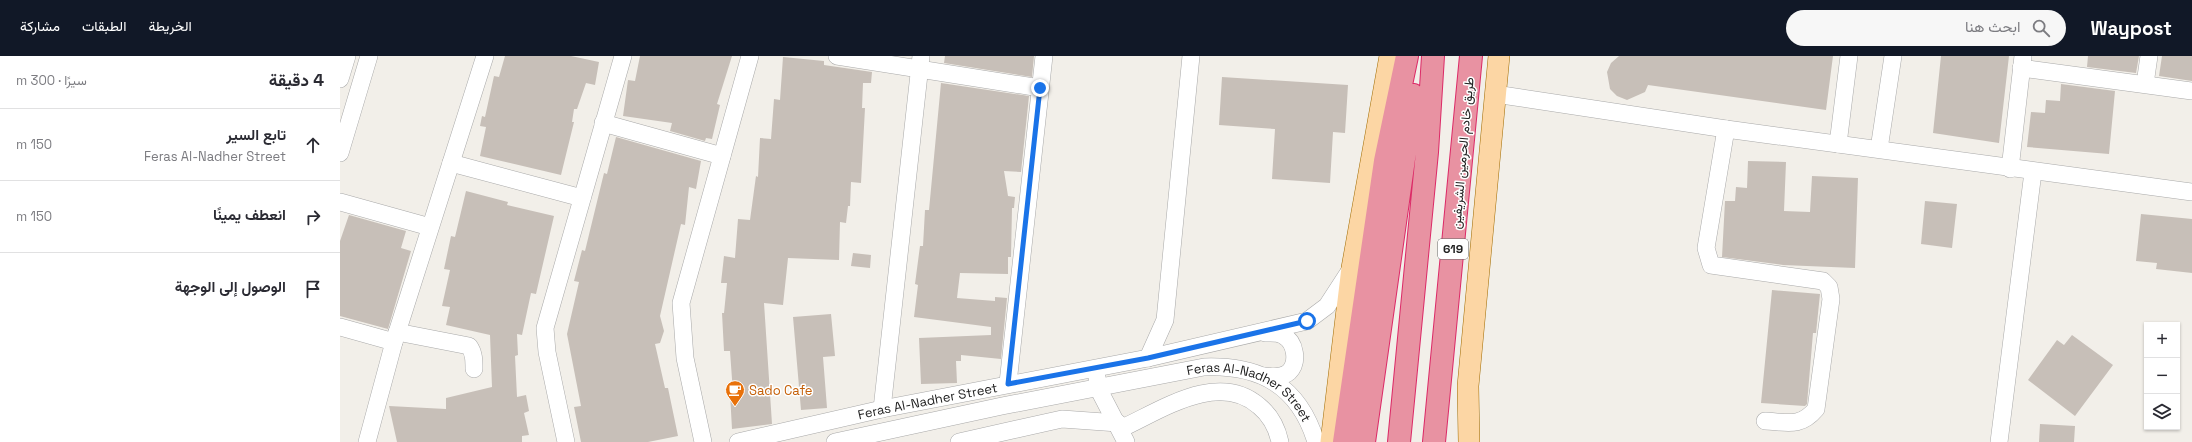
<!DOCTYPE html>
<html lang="ar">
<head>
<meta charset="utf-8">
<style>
	:root { --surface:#fff; --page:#f7f7f7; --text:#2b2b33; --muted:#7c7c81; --line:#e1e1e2; --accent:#111827 }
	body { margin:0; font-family:"Space Grotesk",Vazirmatn,sans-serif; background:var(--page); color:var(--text); direction:rtl }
	.controls { position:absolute; right:12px; bottom:12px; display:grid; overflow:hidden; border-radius:0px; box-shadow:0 1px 3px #0004 }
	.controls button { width:36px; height:36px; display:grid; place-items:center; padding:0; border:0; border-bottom:1px solid var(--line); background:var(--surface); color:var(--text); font:20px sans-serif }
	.stop { position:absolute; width:12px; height:12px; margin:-9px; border:3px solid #1a73e8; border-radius:50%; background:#fff }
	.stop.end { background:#1a73e8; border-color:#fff; box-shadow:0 1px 4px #0008 }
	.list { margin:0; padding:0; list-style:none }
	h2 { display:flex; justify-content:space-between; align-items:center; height:52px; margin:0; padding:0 16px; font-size:17px }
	h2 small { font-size:13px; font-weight:400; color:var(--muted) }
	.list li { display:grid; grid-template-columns:26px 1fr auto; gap:12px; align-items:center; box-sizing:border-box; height:72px; padding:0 16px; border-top:1px solid var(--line) }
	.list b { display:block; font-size:15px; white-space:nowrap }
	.list p { margin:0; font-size:13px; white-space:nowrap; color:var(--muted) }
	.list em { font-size:13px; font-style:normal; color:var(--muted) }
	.icon { flex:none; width:22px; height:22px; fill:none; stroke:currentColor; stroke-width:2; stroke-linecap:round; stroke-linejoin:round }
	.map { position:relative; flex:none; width:1852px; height:386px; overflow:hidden; direction:ltr }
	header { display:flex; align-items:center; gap:24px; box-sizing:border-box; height:56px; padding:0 20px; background:var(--accent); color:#fff }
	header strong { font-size:19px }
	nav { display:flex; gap:22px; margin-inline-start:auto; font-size:14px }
	.search { width:280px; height:36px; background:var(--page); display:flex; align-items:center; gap:10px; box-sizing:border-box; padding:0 14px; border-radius:22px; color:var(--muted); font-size:15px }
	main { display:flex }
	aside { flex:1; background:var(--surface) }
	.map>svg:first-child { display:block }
	.building { fill:#c7bfb8 }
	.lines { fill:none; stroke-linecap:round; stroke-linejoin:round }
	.minor-casing { stroke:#a9a9a9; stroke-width:18 }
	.major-casing { stroke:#a06b00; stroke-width:22 }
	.highway-casing { stroke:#dc2a67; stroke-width:24 }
	.minor { stroke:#fff; stroke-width:17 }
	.major { stroke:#fcd6a4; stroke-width:21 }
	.highway { stroke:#e892a2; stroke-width:22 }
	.route { stroke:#1a73e8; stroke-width:5 }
	.labels { text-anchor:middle; stroke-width:3; stroke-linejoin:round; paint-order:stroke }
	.shield { fill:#fff; stroke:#646464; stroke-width:1 }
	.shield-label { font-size:12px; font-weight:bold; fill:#222 }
	.street-label { font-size:13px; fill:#222; stroke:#fff }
	.food-label { font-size:13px; fill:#c56008; stroke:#fff; text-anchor:start }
</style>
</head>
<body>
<header>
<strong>Waypost</strong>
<div class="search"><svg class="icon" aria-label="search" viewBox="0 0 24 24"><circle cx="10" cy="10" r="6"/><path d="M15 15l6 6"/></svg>ابحث هنا</div>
<nav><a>الخريطة</a><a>الطبقات</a><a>مشاركة</a></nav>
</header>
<main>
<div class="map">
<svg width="1852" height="386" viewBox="0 0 1852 386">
	<rect width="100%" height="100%" fill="#f2efe9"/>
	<path class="building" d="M165 0H231L259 6 255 29 246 27 237 53H234L232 66H234L221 119 140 100 146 71 140 70 142 60 145 61 154 20 159 21Z
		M300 0H392L377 48 380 49 372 83 366 82 365 85 330 75 332 67 283 60 288 24 295 25Z
		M605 0H694L692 21 604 7Z
		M1279 0H1493L1486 54 1308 29 1305 36 1287 44 1277 40 1270 33 1267 16 1271 7Z
		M1601 0H1669L1659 87 1593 77Z
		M1748 0H1799L1796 17 1747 11Z
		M1822 0H1852V25L1819 20Z
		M443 1 484 5V9L532 16 531 27H523L522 52H525L521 127 511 126 510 150H508L506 167 500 166 499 204 448 202 443 249 424 247 432 368 392 373 390 337H393L390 295H384L382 257H384L387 227H381L384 200 395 202 398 163 410 164 416 120 418 121 420 82 431 83 434 43 440 44Z
		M882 21 1008 29 1005 77 993 76 990 127 932 123 935 73 879 69Z
		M601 27 689 40 681 116 664 115 668 140 675 141 674 152H672L671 201H668V218L620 217 617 242 655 245V241L667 242 661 303 621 299V305H616L617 327 581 328 579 282 651 279V271L574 261 578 229 575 228 580 190H583L585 154H589Z
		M1721 28 1775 35 1769 98 1687 91 1691 56 1705 57 1706 44 1720 45Z
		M276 81 361 105 356 133 349 131 345 169 341 168 320 260 324 275 320 287 315 288 325 332H328L338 380 308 386H241L234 351 241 350 227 278 239 226 234 225 242 194 245 195 264 117 267 118Z
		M1408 105 1446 106 1444 155 1470 156 1472 120 1518 122 1515 212 1443 209 1382 201 1385 145H1395L1396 131 1407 132Z
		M126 135 168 146 167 149 214 160 196 238 191 237 182 279 177 278 178 299 175 300 177 341 186 339 189 355 184 357 189 379 182 380V386H57L49 350 106 353V342L152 331 150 279 106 269 110 251 102 250 110 214 104 213 111 180 115 181Z
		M1585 145 1617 148 1612 192 1581 188Z
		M1801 158 1852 163V217L1816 213 1817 207 1796 205Z
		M9 159 66 175 61 192 71 195 48 273 0 260V185Z
		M513 197 531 199 530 212 511 210Z
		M1432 234 1480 238 1476 277H1473L1467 348 1465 350 1421 347Z
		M491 258 495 300 483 301 487 352 461 354 453 261Z
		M1732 279 1773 309 1735 360 1688 324 1717 284 1724 289Z
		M1700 368 1735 370 1734 386H1699Z"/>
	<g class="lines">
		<defs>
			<g id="minor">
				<path d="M497 0 700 32"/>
				<path d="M1681 12 1852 35"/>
				<path d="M0 23 7 0"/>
				<path d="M1805 28 1809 0"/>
				<path d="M1155 38 1386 73 1852 136"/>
				<path d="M263 67 382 100"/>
				<path d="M1386 73 1366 192 1371 209 1483 225 1489 231 1491 243 1476 353C1460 372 1447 366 1425 365"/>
				<path d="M1498 88 1509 0"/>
				<path d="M1539 93 1553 0"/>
				<path d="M0 97 29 0"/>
				<path d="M111 107 242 142"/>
				<path d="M1670 113 1683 0"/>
				<path d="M0 146 90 171"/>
				<path d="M0 271 54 286"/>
				<path d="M57 276 129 290C134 297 134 304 134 313"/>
				<path d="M808 302 825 264 851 0"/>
				<path d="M924 320C932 321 942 322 949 316 959 306 955 286 944 280 939 276 931 277 925 277"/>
				<path d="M757 321 758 332 786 386"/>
				<path d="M668 327 704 0"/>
				<path d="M542 353 581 0"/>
				<path d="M780 373C820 355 878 314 919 350 930 359 937 372 940 386"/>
				<path d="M27 386 54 286 145 0"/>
				<path d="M226 386 207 296 205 272 283 0"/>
				<path d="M363 386 345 302 341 247 410 0"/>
				<path id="s1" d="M398 386 542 353 808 302 967 265 987 250 1011 213"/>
				<path id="s2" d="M495 386 662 350 864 311C921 309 959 330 976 386"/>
				<path d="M619 386 722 363 778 367"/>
				<path d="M1659 386 1693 116"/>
			</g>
			<path id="major" d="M991 386 1012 212 1050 0
				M1129 386 1128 330 1159 0"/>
			<path id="highway" d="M1004 386 1045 105 1067 0
				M1024 386 1073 39
				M1059 386 1087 96 1093 0
				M1094 386 1131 0"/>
		</defs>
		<use href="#minor" class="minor-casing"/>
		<use href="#major" class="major-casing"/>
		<use href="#highway" class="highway-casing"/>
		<use href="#minor" class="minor"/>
		<use href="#major" class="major"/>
		<use href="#highway" class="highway"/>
	</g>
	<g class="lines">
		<path class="route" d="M700 32 668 328 808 302 967 265"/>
	</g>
	<defs>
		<symbol id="cafe-pin" viewBox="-11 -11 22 30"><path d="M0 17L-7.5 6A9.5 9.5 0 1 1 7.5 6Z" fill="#e8710a" stroke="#fff"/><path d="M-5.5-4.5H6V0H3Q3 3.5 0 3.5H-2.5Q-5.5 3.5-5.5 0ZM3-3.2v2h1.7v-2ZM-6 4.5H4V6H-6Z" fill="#fff"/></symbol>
	</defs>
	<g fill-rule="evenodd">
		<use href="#cafe-pin" x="384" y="323" width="22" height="30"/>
	</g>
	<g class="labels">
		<rect class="shield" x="1098" y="183" width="30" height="20" rx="3"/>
		<g class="shield-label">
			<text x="1113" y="197">619</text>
		</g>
		<g class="street-label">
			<text transform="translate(1122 97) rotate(-85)" y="5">طريق خادم الحرمين الشريفين</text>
			<text dy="5" stroke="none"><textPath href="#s2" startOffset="430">Feras Al-Nadher Street</textPath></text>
			<text dy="5" stroke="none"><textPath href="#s1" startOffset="194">Feras Al-Nadher Street</textPath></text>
		</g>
		<g class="food-label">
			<text x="409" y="339">Sado Cafe</text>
		</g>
	</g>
</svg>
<div class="controls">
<button>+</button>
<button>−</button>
<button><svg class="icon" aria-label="layers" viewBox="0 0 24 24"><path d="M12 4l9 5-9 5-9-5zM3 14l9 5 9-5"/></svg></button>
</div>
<div class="stop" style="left:967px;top:265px"></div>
<div class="stop end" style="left:700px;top:32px"></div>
</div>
<aside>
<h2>4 دقيقة<small>سيرًا · 300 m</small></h2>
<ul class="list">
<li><svg class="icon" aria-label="ahead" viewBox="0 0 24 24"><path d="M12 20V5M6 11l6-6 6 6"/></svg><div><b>تابع السير</b><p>Feras Al-Nadher Street</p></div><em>150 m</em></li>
<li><svg class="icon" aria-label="right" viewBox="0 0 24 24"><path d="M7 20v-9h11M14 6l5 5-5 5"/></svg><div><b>انعطف يمينًا</b></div><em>150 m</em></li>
<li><svg class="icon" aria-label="arrive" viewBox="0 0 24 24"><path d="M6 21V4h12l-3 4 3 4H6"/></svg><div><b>الوصول إلى الوجهة</b></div></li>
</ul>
</aside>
</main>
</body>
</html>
